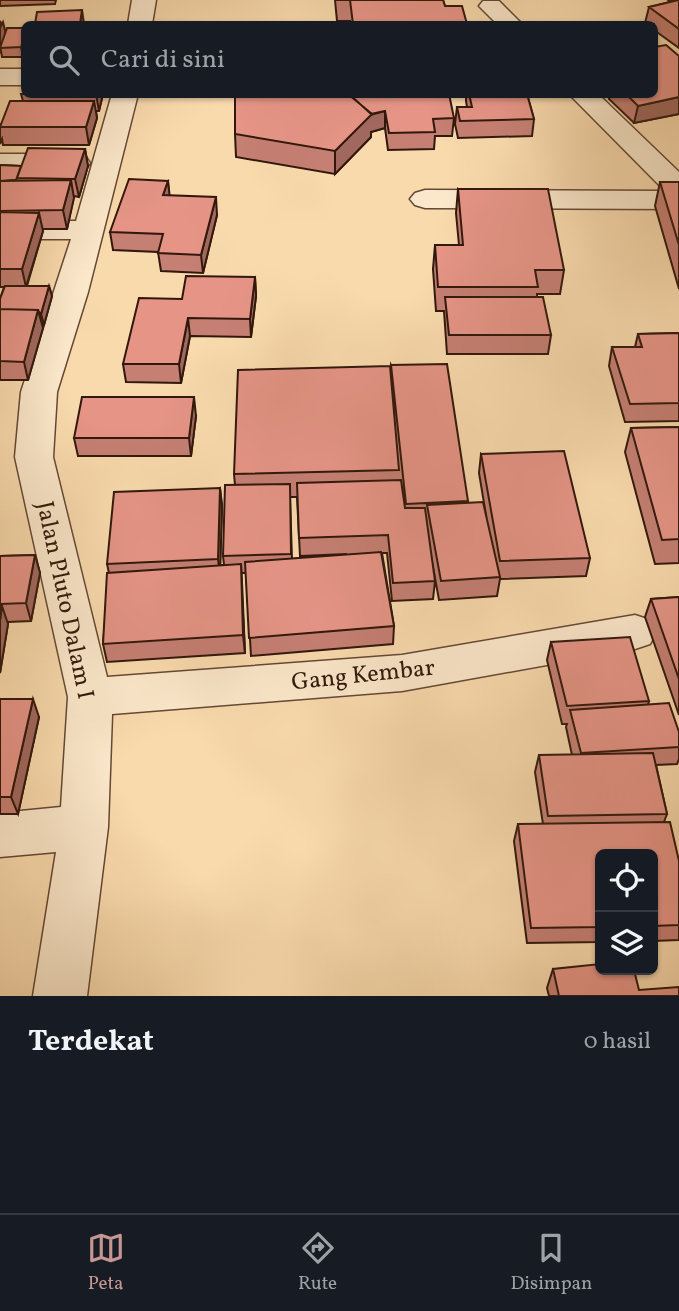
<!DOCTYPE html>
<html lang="id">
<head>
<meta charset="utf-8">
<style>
	:root { --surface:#171b24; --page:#242831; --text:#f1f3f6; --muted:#9ea1a6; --line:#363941; --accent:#c59692 }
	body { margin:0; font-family:Vollkorn,serif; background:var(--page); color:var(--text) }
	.controls { position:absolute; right:21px; bottom:21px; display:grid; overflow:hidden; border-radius:10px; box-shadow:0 2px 5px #0004 }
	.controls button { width:63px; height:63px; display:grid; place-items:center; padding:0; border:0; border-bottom:2px solid var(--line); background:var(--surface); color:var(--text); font:35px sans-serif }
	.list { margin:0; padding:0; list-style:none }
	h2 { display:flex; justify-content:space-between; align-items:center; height:91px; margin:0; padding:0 28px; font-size:30px }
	h2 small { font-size:23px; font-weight:400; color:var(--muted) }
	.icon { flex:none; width:38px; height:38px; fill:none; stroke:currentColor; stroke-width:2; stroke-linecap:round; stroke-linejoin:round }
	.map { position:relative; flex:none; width:679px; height:996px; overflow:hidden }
	.search { position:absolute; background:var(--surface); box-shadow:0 2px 5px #0004; left:21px; right:21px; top:21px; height:77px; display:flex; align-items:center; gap:18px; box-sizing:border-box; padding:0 24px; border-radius:10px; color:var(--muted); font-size:26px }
	.sheet { height:217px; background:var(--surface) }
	nav { display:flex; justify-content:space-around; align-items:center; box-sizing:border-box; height:98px; border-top:2px solid var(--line); background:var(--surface); font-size:19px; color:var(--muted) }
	nav a { display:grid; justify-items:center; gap:4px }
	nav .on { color:var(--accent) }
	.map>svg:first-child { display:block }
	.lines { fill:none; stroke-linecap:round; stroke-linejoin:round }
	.minor-casing { stroke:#644834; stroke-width:3 }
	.minor { fill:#fbe7ca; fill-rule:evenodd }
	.wall { fill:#c57f73; stroke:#32180c; stroke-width:2; fill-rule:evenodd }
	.shaded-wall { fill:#a0685e; stroke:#32180c; stroke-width:2 }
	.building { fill:#e59486; stroke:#32180c; stroke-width:2 }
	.labels { text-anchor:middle; stroke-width:6; stroke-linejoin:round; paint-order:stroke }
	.street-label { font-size:24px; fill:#32180c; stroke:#fbe7ca }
</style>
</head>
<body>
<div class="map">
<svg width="679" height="996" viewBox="0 0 679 996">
	<rect width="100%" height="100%" fill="#f9daad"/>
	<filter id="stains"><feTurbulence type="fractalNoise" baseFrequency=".00286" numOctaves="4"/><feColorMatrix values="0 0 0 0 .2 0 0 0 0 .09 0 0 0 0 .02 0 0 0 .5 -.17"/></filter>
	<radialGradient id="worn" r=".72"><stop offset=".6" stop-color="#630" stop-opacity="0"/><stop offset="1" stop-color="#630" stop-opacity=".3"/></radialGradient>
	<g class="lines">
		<defs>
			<path id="minor" d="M132 0H156L152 24H128Z
				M483 1H499L522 24H497L479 6Z
				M0 69H24V85H0Z
				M112 94H138L88 292 57 392 53 457 107 677 402 655 635 615 650 620 656 632 650 644 635 649 402 691 112 714 108 827 87 996H33L56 852 0 857V813L61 807 68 697 15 457 21 392 71 239H0V221H76Z
				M569 94H598L679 172V209L425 208 415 205 410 199 415 193 425 190 665 191Z
				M0 154H76L86 157 90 163 86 169 76 172H0Z"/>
		</defs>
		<use href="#minor" class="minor-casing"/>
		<use href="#minor" class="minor"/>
	</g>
	<path class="wall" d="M0 0H56L55 4 0 6Z
		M335 0H443L445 6 467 24H350V21H337Z
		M668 0H679V48L654 30V24H647L645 23 649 7 670 2Z
		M0 21 6 33 24 28V53L23 57H2L1 51 0 52Z
		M679 56V114L634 123 609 99 610 94H654Z
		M21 94H103L99 111H96L97 118 89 145H3L2 139 0 144V125L23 101Z
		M235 94 454 118 452 136H435L434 149 388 150 385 128 371 132V137L335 174 236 157 235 134Z
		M466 94H527L534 119 532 136 458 138 455 124 457 107H467L466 101Z
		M85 149 88 166 79 197 74 196 67 229H42L43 231 27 286H49L52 296 44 325H42L43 328 28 380H0V299L4 287H0V165L21 166Z
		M168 181 169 196 217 215 203 273 161 271 158 252 113 250 110 232Z
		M660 182H679V289L655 206Z
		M458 189 564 270 560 294H537V297L551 335 548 354H447L444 311H436L433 269 435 245H459L456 213Z
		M255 277 256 296 251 337 190 336 181 383 126 382 123 364 182 299Z
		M679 333V421L625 422 609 366 612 347H635L638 334Z
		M391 365 468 501V503L486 515 479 473 481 454 590 558 586 576 500 579 497 596 439 600 431 556 435 581 433 599 392 601 387 553H382L394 626 393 644 251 656 246 573H241L245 653 107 662 103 644 109 573 107 564 220 488 222 506 220 565H224L223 556 235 485 234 474 391 373ZM290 497H297L300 556 347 554 292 559Z
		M196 416 191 456H78L74 438Z
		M679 427V563L655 564 625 452 631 428Z
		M35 555 40 573 31 621 8 622V624L0 673V556Z
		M679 597V715L645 617 651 599Z
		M551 642 649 701 648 705 679 747V759L677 764 656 765 667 814 664 822 679 861V940L653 941V854H600V942L527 943 514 841 518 824H543L535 772 539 755H572L566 727 567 724H562L547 660Z
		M0 699 39 717 18 814H0Z
		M553 969 639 990 679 996H549L547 988Z"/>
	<path class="shaded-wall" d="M82 10 84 24H80Z
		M3 22 7 38 0 48V28Z
		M24 39V53L23 57 21 47Z
		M96 94H103L99 111Z
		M679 97V114L634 123 638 106Z
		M94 101 97 118 89 145 86 127Z
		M385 111V128L371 132V137L335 174V151L370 115Z
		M85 149 88 166 79 197 75 179Z
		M71 180 74 198 67 229 63 210Z
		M168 181 170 199 163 195Z
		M216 197 217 215 203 273 201 255Z
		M39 213 43 231 26 287 22 269Z
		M255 277 256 296 251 337 250 319Z
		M49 286 52 296 44 325 41 314Z
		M38 310 43 328 28 380 24 362Z
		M188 318 190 336 181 383 179 364Z
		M194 397 196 416 191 456 189 438Z
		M220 488 222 506 220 577 218 559Z
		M35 555 40 573 31 621 26 603Z
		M241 564 242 582 245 653 243 635Z
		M2 606 8 624 0 673V620Z
		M33 699 39 717 18 814 11 797Z"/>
	<path class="building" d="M350 0H443L445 6H462L467 24H353Z
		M679 0V29L649 7Z
		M82 10 80 24H35L37 12Z
		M7 28H24V39L21 47 0 48Z
		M666 45 679 56V97L638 106 626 94H654V47Z
		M235 94H348L372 114 335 151 235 134Z
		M349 94H449L454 118 433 119 435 132 389 133 385 111 371 114Z
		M469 94H527L534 119 460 121 457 107H472Z
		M10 101H94L86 127H0Z
		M28 148 85 149 75 179 17 178Z
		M0 165 21 166 16 180 0 181Z
		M129 179 168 181 163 195 216 197 201 255 158 253 163 234 110 232Z
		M71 180 63 210 0 211V181Z
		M660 182H679V245Z
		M458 189H548L564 270H535L538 287H438L435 245H463Z
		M0 212 39 213 22 269H0Z
		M186 276 255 277 250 319 188 318 179 364H123L139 298 182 299Z
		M5 286H49L41 314H40L38 310 0 309V299Z
		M445 297H543L551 335H449Z
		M0 309 38 310 24 362 0 361Z
		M679 333V403L630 404 612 347H642L638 334Z
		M447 364 468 501 406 504 391 365Z
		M390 366 399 470 234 474 238 370Z
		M82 397H194L189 438H74Z
		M679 427V539L662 540 631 428Z
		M564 451 590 558 500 561 481 454Z
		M401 480 405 508H425L435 581 393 583 388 535 299 538 297 483Z
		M290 484 291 554 223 556 225 485Z
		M220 488 218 559 107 564 114 492Z
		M483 502 500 577 441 581 427 505Z
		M381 552 394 626 249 638 245 562Z
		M35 555 26 603 0 604V556Z
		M241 564 243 635 103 644 107 573Z
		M679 597V679L651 599Z
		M0 606H2L0 620Z
		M630 637 649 701 567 706 551 642Z
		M0 699H33L11 797H0Z
		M669 703 679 732V747L581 753 570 710Z
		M653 753 667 814 548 816 539 755Z
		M670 822 679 861V925L653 926V854H600V927L531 928 518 824Z
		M600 964V970H634L639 990 679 987V996H559L553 969Z"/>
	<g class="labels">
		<g class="street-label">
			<text transform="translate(66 600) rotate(78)" y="8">Jalan Pluto Dalam I</text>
			<text transform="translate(363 674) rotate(-6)" y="8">Gang Kembar</text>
		</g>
	</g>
	<rect width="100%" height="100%" filter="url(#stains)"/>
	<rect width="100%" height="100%" fill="url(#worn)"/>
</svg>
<div class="controls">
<button><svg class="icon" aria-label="locate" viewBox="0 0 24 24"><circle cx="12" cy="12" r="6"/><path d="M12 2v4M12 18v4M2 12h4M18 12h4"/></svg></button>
<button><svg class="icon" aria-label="layers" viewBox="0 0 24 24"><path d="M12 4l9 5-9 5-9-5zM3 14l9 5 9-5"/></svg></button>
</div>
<div class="search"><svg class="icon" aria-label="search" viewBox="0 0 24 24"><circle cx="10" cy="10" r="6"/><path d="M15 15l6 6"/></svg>Cari di sini</div>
</div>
<section class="sheet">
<h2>Terdekat<small>0 hasil</small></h2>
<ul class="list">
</ul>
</section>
<nav>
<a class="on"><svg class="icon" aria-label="map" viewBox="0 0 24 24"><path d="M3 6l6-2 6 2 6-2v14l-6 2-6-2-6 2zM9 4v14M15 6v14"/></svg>Peta</a>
<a><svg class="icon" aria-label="directions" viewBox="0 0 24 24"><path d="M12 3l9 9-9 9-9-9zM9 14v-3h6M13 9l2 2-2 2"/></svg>Rute</a>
<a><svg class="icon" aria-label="saved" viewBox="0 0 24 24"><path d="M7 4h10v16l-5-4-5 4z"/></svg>Disimpan</a>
</nav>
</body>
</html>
